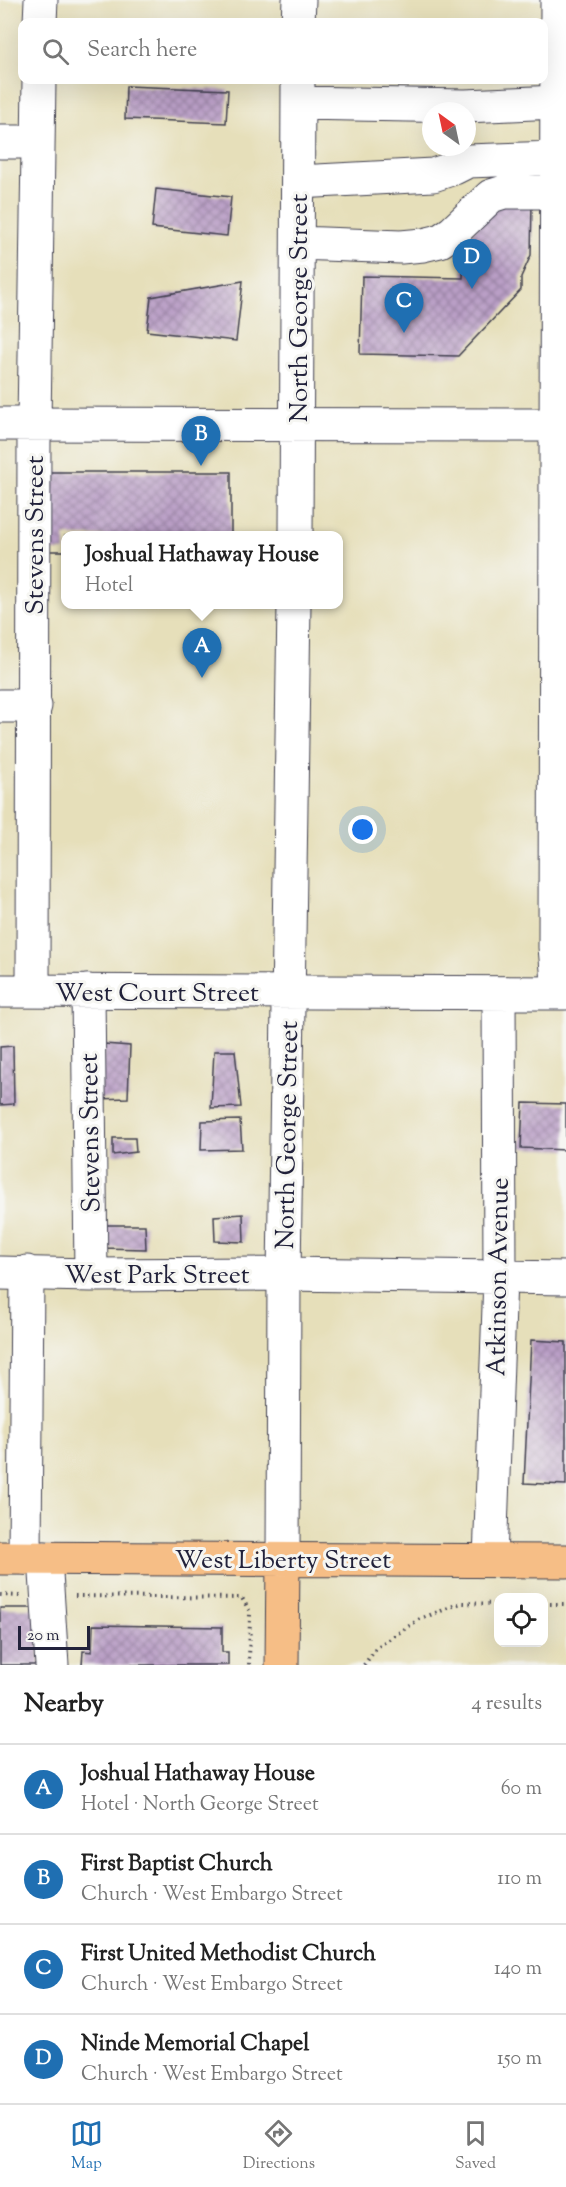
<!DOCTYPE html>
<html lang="en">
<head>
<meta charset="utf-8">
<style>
	:root { --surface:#fff; --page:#f2f2f2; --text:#222; --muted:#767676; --line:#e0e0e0; --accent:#1f6fb2 }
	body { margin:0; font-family:"Sorts Mill Goudy",serif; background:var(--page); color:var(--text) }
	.controls { position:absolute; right:18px; bottom:18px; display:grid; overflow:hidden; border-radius:12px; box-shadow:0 6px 24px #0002 }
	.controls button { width:54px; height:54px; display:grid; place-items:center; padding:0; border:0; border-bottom:2px solid var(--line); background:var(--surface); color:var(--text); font:30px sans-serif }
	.compass { position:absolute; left:422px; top:102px; width:54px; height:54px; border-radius:50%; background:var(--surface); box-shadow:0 6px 24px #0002; rotate:327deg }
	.scale { position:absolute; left:18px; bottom:15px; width:72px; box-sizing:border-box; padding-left:6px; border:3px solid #22223b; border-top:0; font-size:16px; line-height:21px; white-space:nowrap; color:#22223b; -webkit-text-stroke:4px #f6f6f2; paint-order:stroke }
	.you { position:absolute; left:363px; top:830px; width:21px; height:21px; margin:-15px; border:4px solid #fff; border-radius:50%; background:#1a73e8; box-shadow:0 0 0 9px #1a73e833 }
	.badge { display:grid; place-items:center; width:39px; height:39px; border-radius:50%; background:var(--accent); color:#fff; font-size:20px; font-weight:700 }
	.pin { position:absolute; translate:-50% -50px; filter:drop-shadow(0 2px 3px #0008) }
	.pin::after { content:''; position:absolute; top:32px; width:21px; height:18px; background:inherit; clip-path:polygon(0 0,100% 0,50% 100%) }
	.popup { position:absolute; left:61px; top:531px; width:282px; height:78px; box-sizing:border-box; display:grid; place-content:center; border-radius:12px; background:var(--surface); filter:drop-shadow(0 2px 4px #0005); font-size:20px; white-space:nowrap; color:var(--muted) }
	.popup b { font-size:22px; color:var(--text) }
	.popup::after { content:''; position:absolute; left:50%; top:100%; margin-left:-12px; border:12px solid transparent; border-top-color:var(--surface) }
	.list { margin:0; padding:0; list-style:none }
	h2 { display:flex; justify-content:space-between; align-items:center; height:78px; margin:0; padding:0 24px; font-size:26px }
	h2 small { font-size:20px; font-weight:400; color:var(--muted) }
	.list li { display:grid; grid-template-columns:39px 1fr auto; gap:18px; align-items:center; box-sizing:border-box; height:90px; padding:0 24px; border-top:2px solid var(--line) }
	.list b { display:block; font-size:22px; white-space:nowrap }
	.list p { margin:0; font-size:20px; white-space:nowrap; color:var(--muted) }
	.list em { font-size:20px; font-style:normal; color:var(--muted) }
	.icon { flex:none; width:33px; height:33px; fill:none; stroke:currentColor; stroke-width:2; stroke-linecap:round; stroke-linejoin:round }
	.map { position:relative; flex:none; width:566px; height:1665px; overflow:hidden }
	.search { position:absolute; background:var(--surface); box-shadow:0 6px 24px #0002; left:18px; right:18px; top:18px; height:66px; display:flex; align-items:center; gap:15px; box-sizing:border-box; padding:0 21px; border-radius:12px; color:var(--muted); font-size:22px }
	.sheet { height:438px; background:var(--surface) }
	nav { display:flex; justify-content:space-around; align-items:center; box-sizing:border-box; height:84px; border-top:2px solid var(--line); background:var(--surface); font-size:16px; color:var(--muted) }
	nav a { display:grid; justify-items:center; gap:3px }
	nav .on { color:var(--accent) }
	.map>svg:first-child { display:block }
	.building { fill:url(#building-cross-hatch) }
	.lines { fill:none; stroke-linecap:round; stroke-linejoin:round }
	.minor-casing { stroke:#3f3e4e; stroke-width:35 }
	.major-casing { stroke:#3f3e4e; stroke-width:35 }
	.path { stroke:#3f3e4e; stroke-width:4; stroke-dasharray:1.5 4.5; stroke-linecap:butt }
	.minor { stroke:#fff; stroke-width:33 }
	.major { stroke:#f6be86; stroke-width:33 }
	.labels { text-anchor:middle; stroke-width:6; stroke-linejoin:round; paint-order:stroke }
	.street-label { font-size:26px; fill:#22223b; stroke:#f6f6f2 }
</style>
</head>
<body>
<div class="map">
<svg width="566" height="1665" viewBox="0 0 566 1665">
	<defs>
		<pattern id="building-cross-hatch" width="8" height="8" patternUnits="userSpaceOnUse" patternTransform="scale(1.5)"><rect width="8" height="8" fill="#ba9fc6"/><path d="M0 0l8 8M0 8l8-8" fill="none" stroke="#9781a2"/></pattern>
	</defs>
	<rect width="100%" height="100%" fill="#f6f6f2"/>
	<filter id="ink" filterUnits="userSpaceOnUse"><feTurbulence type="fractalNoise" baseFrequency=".0167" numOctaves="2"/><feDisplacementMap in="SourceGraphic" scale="12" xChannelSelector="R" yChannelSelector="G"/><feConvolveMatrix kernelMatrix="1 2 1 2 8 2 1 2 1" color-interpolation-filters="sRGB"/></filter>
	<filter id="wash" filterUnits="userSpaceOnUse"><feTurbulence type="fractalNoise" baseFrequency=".008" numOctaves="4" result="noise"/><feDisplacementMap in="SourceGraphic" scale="24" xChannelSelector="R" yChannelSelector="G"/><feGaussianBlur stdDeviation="1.35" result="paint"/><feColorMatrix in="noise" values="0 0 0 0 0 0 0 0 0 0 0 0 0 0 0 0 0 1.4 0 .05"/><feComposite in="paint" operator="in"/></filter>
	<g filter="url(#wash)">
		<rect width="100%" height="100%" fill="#e6dfba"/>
		<g id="blocks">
			<path class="building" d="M126 86 228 90 226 123 125 119Z
				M156 189 231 197 227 236 152 228Z
				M502 202H532L531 255 521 277V290L458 356 360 354 362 276 463 278 464 240Z
				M243 281 236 341 147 331 151 297Z
				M45 472H231V536H65V551H45Z
				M104 1044 130 1046 128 1098 98 1099Z
				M13 1046 14 1104 0 1105V1047Z
				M214 1051H235L241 1107 211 1108Z
				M523 1103 566 1104V1150L521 1148Z
				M240 1120 242 1149 201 1150 202 1121Z
				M113 1138H135L136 1152 113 1155Z
				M243 1214 244 1242 215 1241 214 1216Z
				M101 1225H145L146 1249 100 1248Z
				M531 1340 566 1342V1485L524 1483Z
				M0 1608H40L39 1665H0Z
				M93 1625 222 1627V1652H228V1665H82L83 1651 92 1652Z"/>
		</g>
	</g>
	<g filter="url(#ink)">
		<use href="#blocks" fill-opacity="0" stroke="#3f3e4e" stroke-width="1.5"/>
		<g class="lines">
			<defs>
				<path id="minor" d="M557 0 555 947 559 993
					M40 22 41 0
					M298 22 299 0
					M298 103 465 106 556 102
					M0 142H37
					M298 182 433 175 454 168 468 161 556 158
					M298 243 401 247 423 245 440 241 453 232 491 196 504 192H556
					M0 424 566 425
					M296 536 298 80
					M0 706H35
					M0 991 566 993
					M33 991 34 424 39 80
					M88 991 91 1275
					M0 1273 91 1275 284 1274 566 1278
					M25 1558 27 1272
					M45 1558 52 1665
					M283 1560 284 1274 294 604
					M490 1560 500 1278 499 993"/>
				<path id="major" d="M0 1558 566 1561
					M282 1665 283 1560"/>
			</defs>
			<use href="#minor" class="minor-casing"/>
			<use href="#major" class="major-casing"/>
			<path class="path" d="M0 1595 20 1596
				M75 1596 242 1598 250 1612 249 1665
				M544 1604H566
				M364 1665 377 1647 420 1619 461 1603 498 1604"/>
			<use href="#minor" class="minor"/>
			<use href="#major" class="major"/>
		</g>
	</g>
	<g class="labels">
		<g class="street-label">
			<text transform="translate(298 308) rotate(-90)" y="9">North George Street</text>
			<text transform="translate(34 535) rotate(-90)" y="9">Stevens Street</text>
			<text x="157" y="1001">West Court Street</text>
			<text transform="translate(89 1133) rotate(-91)" y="9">Stevens Street</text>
			<text transform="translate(286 1135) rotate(-89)" y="9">North George Street</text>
			<text x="157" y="1283">West Park Street</text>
			<text transform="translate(497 1277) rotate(-89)" y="9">Atkinson Avenue</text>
			<text x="283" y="1568">West Liberty Street</text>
		</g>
	</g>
</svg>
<div class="controls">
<button><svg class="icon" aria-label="locate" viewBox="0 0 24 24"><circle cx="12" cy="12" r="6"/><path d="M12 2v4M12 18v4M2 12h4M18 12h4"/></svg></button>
</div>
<svg class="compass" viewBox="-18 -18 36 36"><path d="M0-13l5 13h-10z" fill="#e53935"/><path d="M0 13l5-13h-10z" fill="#767676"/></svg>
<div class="scale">20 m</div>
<div class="you"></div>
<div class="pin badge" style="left:202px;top:678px">A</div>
<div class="popup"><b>Joshual Hathaway House</b>Hotel</div>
<div class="pin badge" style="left:201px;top:466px">B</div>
<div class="pin badge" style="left:404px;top:333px">C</div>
<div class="pin badge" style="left:472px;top:289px">D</div>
<div class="search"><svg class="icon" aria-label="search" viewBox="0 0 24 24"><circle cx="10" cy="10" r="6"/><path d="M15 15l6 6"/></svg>Search here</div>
</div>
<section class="sheet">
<h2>Nearby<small>4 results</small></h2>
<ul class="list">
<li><span class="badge">A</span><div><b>Joshual Hathaway House</b><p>Hotel · North George Street</p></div><em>60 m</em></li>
<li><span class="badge">B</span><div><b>First Baptist Church</b><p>Church · West Embargo Street</p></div><em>110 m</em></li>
<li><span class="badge">C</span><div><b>First United Methodist Church</b><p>Church · West Embargo Street</p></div><em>140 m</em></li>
<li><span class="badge">D</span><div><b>Ninde Memorial Chapel</b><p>Church · West Embargo Street</p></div><em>150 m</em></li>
</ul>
</section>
<nav>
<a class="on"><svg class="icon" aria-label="map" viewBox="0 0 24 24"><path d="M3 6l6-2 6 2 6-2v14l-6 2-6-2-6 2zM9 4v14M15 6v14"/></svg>Map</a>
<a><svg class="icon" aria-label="directions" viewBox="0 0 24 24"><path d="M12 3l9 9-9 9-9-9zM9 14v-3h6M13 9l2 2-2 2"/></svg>Directions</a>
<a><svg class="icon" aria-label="saved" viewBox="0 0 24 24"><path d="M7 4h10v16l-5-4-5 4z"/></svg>Saved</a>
</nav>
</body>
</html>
